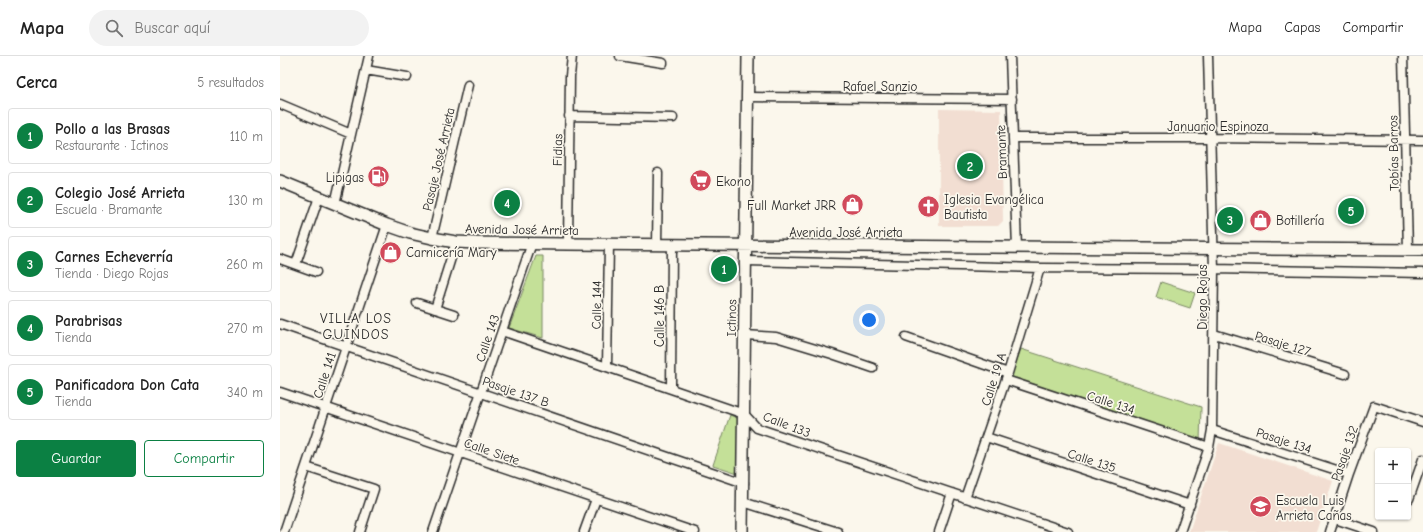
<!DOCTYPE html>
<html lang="es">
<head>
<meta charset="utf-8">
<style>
	:root { --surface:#fff; --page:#f2f2f2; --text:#222; --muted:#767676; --line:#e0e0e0; --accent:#0b8043 }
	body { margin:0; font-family:"Comic Neue",sans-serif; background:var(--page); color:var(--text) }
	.controls { position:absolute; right:12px; bottom:12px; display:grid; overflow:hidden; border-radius:4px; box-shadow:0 1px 3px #0004 }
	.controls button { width:36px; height:36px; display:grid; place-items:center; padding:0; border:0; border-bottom:1px solid var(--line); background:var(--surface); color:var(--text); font:20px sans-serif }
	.you { position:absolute; left:589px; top:264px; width:14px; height:14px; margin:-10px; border:3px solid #fff; border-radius:50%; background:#1a73e8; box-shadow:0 0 0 6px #1a73e833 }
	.badge { display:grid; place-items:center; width:26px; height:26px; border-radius:50%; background:var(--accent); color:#fff; font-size:13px; font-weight:700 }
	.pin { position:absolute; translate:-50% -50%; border:2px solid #fff; box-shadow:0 1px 4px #0006 }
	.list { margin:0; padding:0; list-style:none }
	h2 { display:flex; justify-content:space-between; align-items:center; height:52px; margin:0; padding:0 16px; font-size:17px }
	h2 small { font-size:13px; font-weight:400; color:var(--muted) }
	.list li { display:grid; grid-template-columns:26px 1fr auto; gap:12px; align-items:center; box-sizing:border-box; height:56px; margin:0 8px 8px; padding:0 8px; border:1px solid var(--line); border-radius:4px }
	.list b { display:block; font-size:15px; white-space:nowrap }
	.list p { margin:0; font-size:13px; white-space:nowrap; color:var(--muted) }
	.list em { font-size:13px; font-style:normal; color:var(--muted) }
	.actions { display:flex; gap:8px; padding:12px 16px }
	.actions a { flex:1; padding:9px 0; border:1px solid var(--accent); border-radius:4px; text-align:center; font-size:14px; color:var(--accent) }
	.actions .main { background:var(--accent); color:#fff }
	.icon { flex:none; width:22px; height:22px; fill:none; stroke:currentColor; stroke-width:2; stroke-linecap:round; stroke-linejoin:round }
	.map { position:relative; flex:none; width:1143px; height:476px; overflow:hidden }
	header { display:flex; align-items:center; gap:24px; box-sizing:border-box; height:56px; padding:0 20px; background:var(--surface); border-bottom:1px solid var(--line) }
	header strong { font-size:19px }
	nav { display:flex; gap:22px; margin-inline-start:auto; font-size:14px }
	.search { width:280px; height:36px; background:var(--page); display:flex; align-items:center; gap:10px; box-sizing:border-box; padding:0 14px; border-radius:22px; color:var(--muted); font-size:15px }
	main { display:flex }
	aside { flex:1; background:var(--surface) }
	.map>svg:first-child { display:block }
	.built { fill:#f2ded2 }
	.green { fill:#c4e098; stroke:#788662 }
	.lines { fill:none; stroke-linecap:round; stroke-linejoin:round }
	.street-casing { stroke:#2b2b2b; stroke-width:11 }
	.secondary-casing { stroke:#2b2b2b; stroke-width:14 }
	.street { stroke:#fbf7ec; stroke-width:8 }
	.secondary { stroke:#fbf7ec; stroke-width:11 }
	.labels { text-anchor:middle; stroke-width:3.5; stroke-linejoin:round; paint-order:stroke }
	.street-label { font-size:13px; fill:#2b2b2b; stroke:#fbf7ec }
	.poi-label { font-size:13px; fill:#2b2b2b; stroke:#fbf7ec; text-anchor:start }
	.neighbourhood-label { font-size:14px; letter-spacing:1px; fill:#2b2b2b; stroke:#fbf7ec }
</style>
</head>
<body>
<header>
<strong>Mapa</strong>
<div class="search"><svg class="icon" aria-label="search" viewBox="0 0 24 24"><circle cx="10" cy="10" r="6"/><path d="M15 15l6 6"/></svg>Buscar aquí</div>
<nav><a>Mapa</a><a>Capas</a><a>Compartir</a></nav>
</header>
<main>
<aside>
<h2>Cerca<small>5 resultados</small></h2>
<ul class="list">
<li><span class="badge">1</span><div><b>Pollo a las Brasas</b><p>Restaurante · Ictinos</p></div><em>110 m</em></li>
<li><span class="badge">2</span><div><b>Colegio José Arrieta</b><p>Escuela · Bramante</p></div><em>130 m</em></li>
<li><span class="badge">3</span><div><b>Carnes Echeverría</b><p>Tienda · Diego Rojas</p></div><em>260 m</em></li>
<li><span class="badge">4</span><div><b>Parabrisas</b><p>Tienda</p></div><em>270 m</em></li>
<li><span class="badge">5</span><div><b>Panificadora Don Cata</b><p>Tienda</p></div><em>340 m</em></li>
</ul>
<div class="actions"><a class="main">Guardar</a><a>Compartir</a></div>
</aside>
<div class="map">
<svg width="1143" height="476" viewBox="0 0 1143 476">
	<rect width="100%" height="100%" fill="#fbf7ec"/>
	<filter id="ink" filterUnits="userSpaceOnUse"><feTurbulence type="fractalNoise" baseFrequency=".025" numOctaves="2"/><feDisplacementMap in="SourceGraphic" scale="8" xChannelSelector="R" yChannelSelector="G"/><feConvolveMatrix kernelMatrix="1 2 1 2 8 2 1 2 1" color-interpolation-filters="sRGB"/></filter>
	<g filter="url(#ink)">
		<path class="built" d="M659 53 721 54 723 165 718 170H659Z
			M939 387 1053 425 1036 476H909Z"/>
		<path class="green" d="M256 200H263V282L229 272Z
			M881 226 915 237 910 252 876 241Z
			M741 293 921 351 920 386 730 323Z
			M450 359 459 363 461 418 433 409Z"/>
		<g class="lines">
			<defs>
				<path id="street" d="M340 0 383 7
					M730 0 737 192
					M1123 0 1128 194
					M86 14 127 21
					M468 41 732 43
					M0 48 71 78
					M289 60 393 62
					M733 82H930L1143 84
					M55 148 89 0
					M152 182 188 29
					M288 188 290 20 292 0
					M377 189 378 117
					M0 203 36 216
					M466 205 760 212 934 213 1143 217
					M16 208 39 141
					M137 247 174 259
					M155 253 176 186
					M0 268 464 427
					M222 275 464 358 477 372 788 476
					M934 278 1065 318
					M465 279 496 281 552 298 593 312
					M626 281 728 317
					M327 311 329 188
					M726 324 929 391
					M391 332 392 189
					M0 336 415 476
					M932 374 1069 418
					M706 381 910 449
					M26 411 94 433 80 476
					M685 442 728 317 760 212
					M1129 443 1143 403
					M463 446 558 476
					M1055 463 1094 476
					M4 476 107 169
					M153 476 252 187
					M304 476 316 443
					M659 476 672 437
					M900 476 929 391 932 374 934 213 928 0
					M1050 476 1069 418 1094 350 1143 366"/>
				<path id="secondary" d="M0 125 107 169 130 177 152 182 176 186 196 187 288 188 1143 194
					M462 476 468 0"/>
			</defs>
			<use href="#street" class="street-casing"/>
			<use href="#secondary" class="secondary-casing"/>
			<use href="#street" class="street"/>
			<use href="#secondary" class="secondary"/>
		</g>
	</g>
	<defs>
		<symbol id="fuel-disc" viewBox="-11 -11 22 22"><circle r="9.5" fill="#d1495b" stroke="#fbf7ec"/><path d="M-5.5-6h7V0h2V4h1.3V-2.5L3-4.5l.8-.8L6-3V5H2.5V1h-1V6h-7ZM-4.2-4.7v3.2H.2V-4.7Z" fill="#fff"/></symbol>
		<symbol id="supermarket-disc" viewBox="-11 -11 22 22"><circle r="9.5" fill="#d1495b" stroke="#fbf7ec"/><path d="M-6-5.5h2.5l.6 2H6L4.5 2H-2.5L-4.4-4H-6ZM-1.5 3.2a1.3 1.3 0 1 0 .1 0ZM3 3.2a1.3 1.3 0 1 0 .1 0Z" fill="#fff"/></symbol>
		<symbol id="shop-disc" viewBox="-11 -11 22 22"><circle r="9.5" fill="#d1495b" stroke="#fbf7ec"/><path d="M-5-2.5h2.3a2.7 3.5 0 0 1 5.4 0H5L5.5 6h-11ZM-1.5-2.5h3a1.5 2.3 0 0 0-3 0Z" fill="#fff"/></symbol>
		<symbol id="church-disc" viewBox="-11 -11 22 22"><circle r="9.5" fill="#d1495b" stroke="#fbf7ec"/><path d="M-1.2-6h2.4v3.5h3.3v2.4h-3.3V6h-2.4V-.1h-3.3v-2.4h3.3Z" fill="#fff"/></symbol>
		<symbol id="school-disc" viewBox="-11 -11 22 22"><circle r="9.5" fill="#d1495b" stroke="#fbf7ec"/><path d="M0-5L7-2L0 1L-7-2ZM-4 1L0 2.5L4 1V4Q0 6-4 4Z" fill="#fff"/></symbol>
	</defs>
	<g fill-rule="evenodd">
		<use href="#fuel-disc" x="86" y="108" width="25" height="25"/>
		<use href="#supermarket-disc" x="408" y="112" width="25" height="25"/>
		<use href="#shop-disc" x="560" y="136" width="25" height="25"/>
		<use href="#church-disc" x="636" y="138" width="25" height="25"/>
		<use href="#shop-disc" x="968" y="152" width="25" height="25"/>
		<use href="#shop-disc" x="98" y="184" width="25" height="25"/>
		<use href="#school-disc" x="968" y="438" width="25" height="25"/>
	</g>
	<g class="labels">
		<g class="street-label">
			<text x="600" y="35">Rafael Sanzio</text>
			<text x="938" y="75">Januario Espinoza</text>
			<text transform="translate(277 94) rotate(-89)" y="5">Fidias</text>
			<text transform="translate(721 96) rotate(-92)" y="5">Bramante</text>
			<text transform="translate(1113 97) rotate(-91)" y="5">Tobías Barros</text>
			<text transform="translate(158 103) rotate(-77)" y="5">Pasaje José Arrieta</text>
			<text transform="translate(242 173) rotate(1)" y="5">Avenida José Arrieta</text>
			<text x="566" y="181">Avenida José Arrieta</text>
			<text transform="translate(922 241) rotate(-90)" y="5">Diego Rojas</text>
			<text transform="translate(316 249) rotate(-89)" y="5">Calle 144</text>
			<text transform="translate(379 260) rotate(-90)" y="5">Calle 146 B</text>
			<text transform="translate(451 262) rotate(-89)" y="5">Ictinos</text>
			<text transform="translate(207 282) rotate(-71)" y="5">Calle 143</text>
			<text transform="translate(1003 287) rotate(17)" y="5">Pasaje 127</text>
			<text transform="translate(44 319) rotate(-72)" y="5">Calle 141</text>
			<text transform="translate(713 323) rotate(-72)" y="5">Calle 19 A</text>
			<text transform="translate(236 335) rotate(19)" y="5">Pasaje 137 B</text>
			<text transform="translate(831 346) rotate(18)" y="5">Calle 134</text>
			<text transform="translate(507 368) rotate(21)" y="5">Calle 133</text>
			<text transform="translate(1004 384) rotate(18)" y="5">Pasaje 134</text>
			<text transform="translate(212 395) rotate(19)" y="5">Calle Siete</text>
			<text transform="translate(1064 397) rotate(-71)" y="5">Pasaje 132</text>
			<text transform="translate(812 404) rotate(18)" y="5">Calle 135</text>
		</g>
		<g class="poi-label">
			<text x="84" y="126" text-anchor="end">Lipigas</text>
			<text x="436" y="130">Ekono</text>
			<text x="664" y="148">Iglesia Evangélica<tspan x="664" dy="15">Bautista</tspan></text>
			<text x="556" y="154" text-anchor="end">Full Market JRR</text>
			<text x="996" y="169">Botillería</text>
			<text x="126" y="201">Carnicería Mary</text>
			<text x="996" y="449">Escuela Luis<tspan x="996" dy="15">Arrieta Cañas</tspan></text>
		</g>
		<g class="neighbourhood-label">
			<text x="76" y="267">VILLA LOS<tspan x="76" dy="16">GUINDOS</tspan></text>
		</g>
	</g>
</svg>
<div class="controls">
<button>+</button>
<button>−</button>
</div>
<div class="you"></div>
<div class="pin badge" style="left:444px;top:213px">1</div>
<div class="pin badge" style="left:690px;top:110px">2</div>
<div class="pin badge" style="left:950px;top:164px">3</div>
<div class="pin badge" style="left:227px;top:147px">4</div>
<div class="pin badge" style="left:1071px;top:155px">5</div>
</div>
</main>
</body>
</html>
